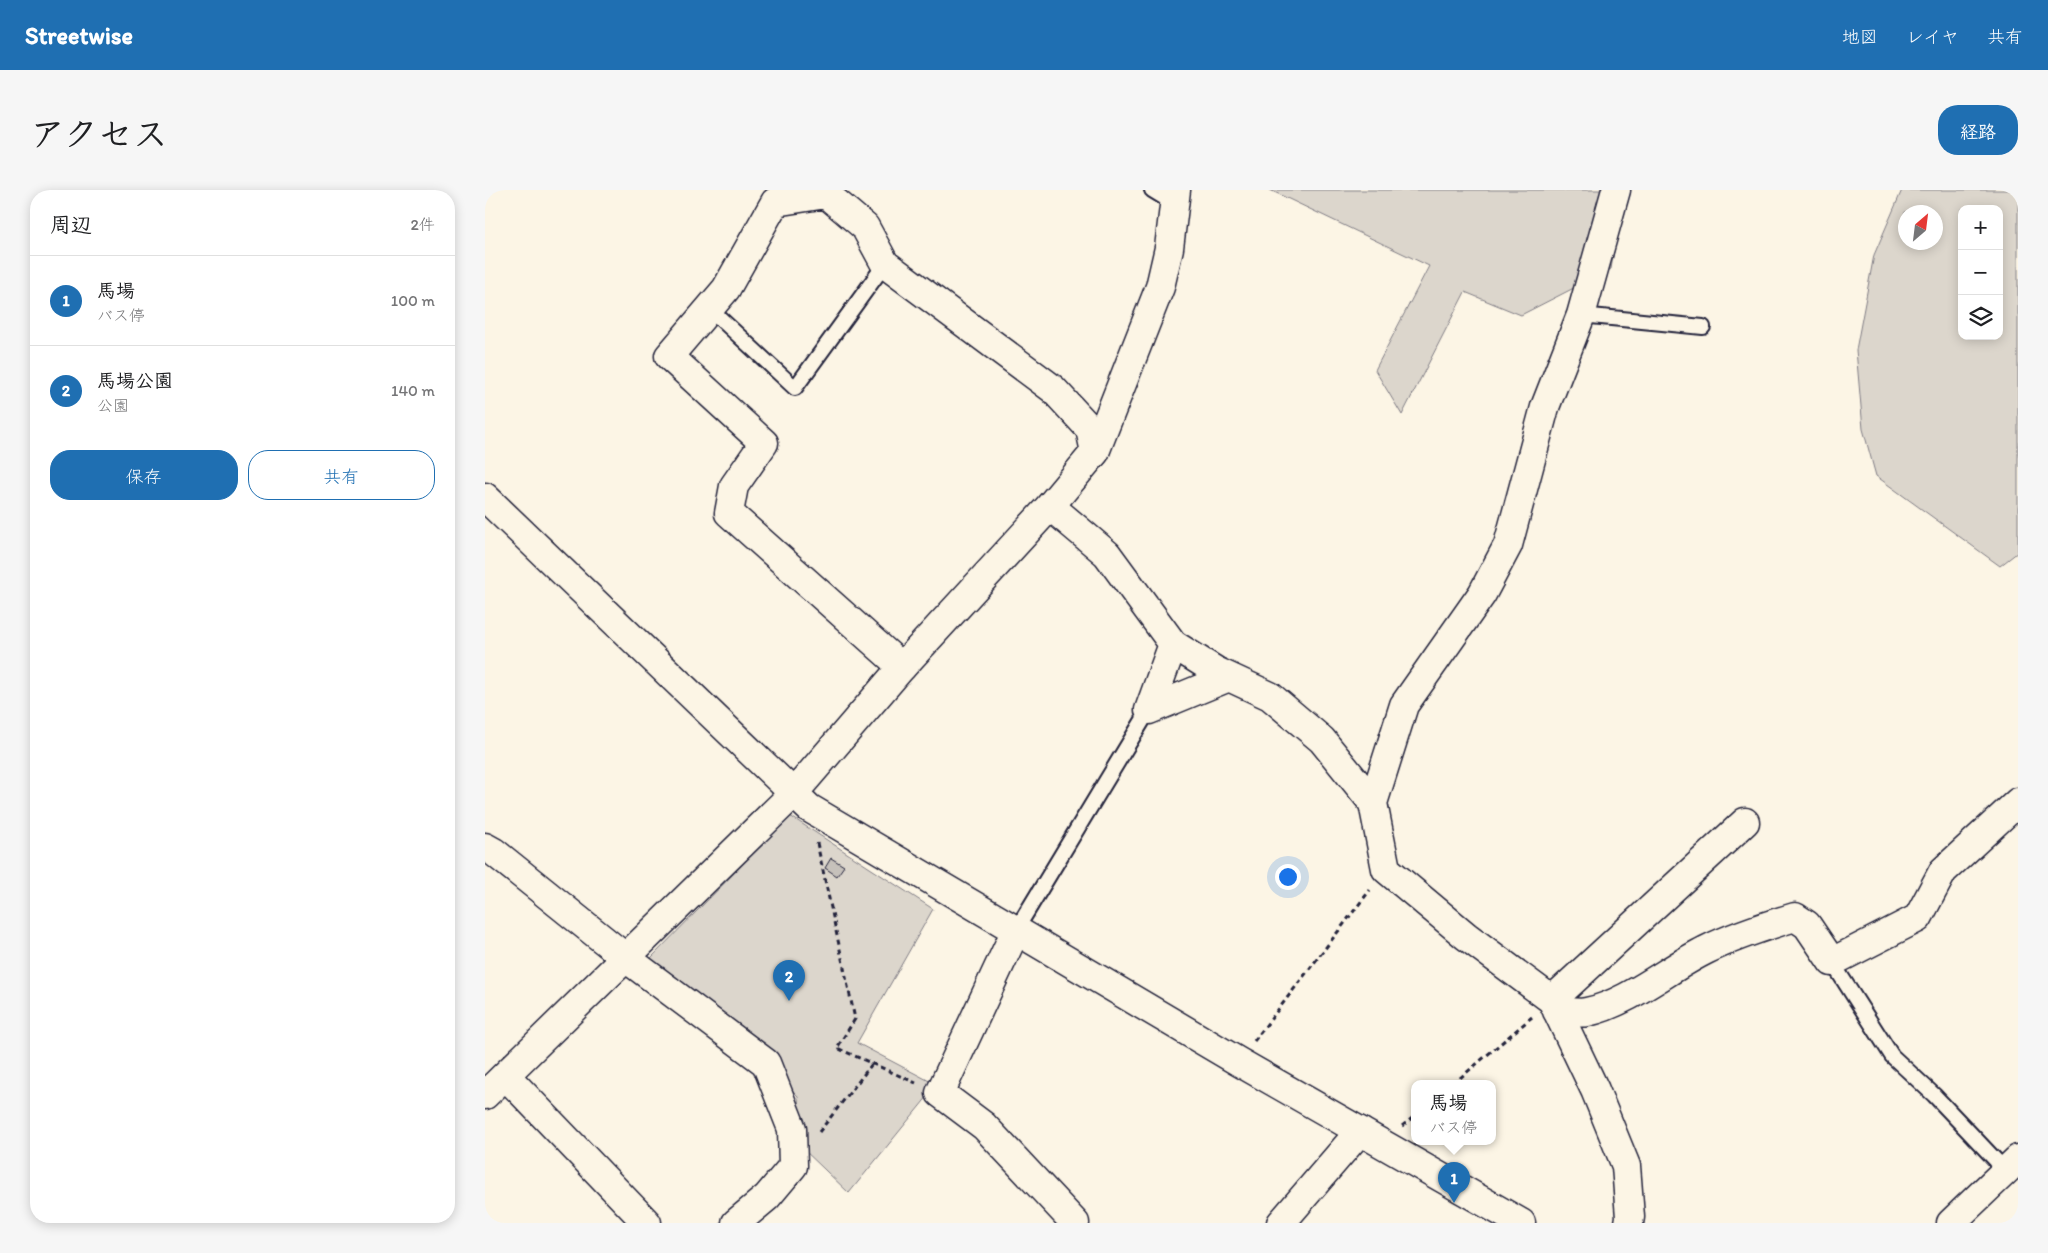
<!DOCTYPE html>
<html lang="ja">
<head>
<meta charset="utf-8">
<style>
	:root { --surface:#fff; --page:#f6f6f6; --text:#202124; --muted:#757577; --line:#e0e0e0; --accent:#1f6fb2 }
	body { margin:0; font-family:Itim,"Klee One",sans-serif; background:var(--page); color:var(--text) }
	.controls { position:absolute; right:15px; top:15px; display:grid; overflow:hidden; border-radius:10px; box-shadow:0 2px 12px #0003 }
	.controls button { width:45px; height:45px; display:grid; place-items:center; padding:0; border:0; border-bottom:1px solid var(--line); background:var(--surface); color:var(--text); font:25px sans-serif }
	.compass { position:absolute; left:1413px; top:15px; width:45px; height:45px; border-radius:50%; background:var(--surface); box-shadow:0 2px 12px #0003; rotate:28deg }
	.you { position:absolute; left:802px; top:686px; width:18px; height:18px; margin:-12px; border:4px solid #fff; border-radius:50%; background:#1a73e8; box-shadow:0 0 0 8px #1a73e833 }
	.badge { display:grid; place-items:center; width:32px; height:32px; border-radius:50%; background:var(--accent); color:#fff; font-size:16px; font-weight:700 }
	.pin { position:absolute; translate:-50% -41px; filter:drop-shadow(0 1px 2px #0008) }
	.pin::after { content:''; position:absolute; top:26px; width:18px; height:15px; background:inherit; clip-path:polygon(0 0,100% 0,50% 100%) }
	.popup { position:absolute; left:926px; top:890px; width:85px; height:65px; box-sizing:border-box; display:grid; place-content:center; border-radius:10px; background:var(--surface); filter:drop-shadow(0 1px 4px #0005); font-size:16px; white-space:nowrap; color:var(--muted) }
	.popup b { font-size:19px; color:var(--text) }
	.popup::after { content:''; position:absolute; left:50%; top:100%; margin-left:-10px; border:10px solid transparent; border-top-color:var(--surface) }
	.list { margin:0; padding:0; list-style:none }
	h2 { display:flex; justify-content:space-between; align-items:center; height:65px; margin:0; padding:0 20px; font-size:21px }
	h2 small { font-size:16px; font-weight:400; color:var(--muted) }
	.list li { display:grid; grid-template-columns:32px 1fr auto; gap:15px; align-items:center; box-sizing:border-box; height:90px; padding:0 20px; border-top:1px solid var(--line) }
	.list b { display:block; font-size:19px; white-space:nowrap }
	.list p { margin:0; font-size:16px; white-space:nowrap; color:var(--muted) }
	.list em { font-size:16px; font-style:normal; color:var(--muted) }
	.actions { display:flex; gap:10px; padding:15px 20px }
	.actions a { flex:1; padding:11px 0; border:1px solid var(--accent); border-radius:20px; text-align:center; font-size:18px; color:var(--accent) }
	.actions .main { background:var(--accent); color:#fff }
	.icon { flex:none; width:28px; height:28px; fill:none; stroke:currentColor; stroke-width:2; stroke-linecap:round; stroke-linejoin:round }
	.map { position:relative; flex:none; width:1533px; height:1033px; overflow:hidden; border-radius:20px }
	header { display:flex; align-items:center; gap:30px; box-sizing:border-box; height:70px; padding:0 25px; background:var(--accent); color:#fff }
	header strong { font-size:24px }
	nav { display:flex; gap:28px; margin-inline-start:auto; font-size:18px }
	.intro { display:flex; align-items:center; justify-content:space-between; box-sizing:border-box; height:120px; padding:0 30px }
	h1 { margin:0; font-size:35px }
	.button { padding:12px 22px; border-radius:20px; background:var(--accent); color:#fff; font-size:18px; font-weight:700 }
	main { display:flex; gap:30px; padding:0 30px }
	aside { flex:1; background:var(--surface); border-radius:20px; box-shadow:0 2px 12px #0003 }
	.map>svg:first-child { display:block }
	.green { fill:#dcd6cc; stroke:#7f7c84; fill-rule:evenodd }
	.building { fill:#c6c1bb; stroke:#22223b }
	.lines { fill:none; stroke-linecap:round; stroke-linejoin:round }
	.service-casing { stroke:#22223b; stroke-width:18 }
	.minor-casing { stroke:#22223b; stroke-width:31 }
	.tertiary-casing { stroke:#22223b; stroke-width:31 }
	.path { stroke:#22223b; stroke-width:3; stroke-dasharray:5 4; stroke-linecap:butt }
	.service { stroke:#fcf5e5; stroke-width:14 }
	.minor { stroke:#fcf5e5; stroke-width:28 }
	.tertiary { stroke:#fcf5e5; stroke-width:28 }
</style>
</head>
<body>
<header>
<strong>Streetwise</strong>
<nav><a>地図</a><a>レイヤ</a><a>共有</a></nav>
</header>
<div class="intro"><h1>アクセス</h1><a class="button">経路</a></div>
<main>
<aside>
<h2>周辺<small>2件</small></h2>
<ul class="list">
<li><span class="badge">1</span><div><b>馬場</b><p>バス停</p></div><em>100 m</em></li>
<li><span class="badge">2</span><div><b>馬場公園</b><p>公園</p></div><em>140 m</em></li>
</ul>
<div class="actions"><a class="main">保存</a><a>共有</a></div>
</aside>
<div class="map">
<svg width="1533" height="1033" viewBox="0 0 1533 1033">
	<rect width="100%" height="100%" fill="#fcf5e5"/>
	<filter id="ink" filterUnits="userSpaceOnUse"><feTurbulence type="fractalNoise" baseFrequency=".02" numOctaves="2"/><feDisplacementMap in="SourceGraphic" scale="10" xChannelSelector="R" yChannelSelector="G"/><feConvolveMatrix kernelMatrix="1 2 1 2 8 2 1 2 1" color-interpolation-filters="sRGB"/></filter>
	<g filter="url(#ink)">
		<path class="green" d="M785 0H1139L1126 79 1036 125 980 102 917 225 890 180 944 76Z
			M1417 0H1533V362L1515 376 1391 286 1378 239 1371 160 1389 65ZM1477 19H1514V146H1477ZM1450 22V52H1420V22Z
			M305 626 448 719 372 853 452 895 364 1003 316 957 313 906 281 873 165 769Z"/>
		<path class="building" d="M346 668 359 676 352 686 340 678Z"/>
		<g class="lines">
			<defs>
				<path id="service" d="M667 0 690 14
					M224 118 310 198 400 74
					M1096 125 1218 137
					M531 740 664 520
					M1347 772 1407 866 1449 905 1520 980"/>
				<path id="minor" d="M344 0 341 4 290 12 241 99 184 166 279 253 249 296 244 323 417 477
					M341 4 380 37 400 74 568 199 605 239 610 262
					M565 316 622 364 688 454 731 481 785 506 837 550 888 613 901 679 981 746 1067 810 1110 900 1141 976 1145 1027 1144 1033
					M664 520 744 487
					M664 520 688 454
					M888 613 919 515 997 404 1023 355 1060 217 1096 125 1131 0
					M0 657 9 662 141 768 281 873 307 939 308 976 282 1007 251 1033
					M531 740 455 903 499 936 590 1033
					M1067 810 1260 632
					M1072 821C1081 821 1093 824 1102 822 1142 814 1184 778 1221 760 1249 746 1280 736 1310 727L1322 735 1347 772 1433 728 1458 681 1533 612
					M21 886 162 1033
					M0 905 308 604
					M796 1033 875 941
					M1466 1033 1533 969"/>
				<path id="tertiary" d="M0 307 324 618 754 872 1036 1033
					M308 604 417 477 565 316 610 262 675 97 684 58 691 0"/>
			</defs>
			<use href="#service" class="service-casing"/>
			<use href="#minor" class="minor-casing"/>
			<use href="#tertiary" class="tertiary-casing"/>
			<path class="path" d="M332 653 370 829 352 858 431 893
				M769 851 885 700
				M968 894 1047 827
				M917 936 930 926
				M334 942 387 874"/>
			<use href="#service" class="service"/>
			<use href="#minor" class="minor"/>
			<use href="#tertiary" class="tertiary"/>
		</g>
	</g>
</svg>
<div class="controls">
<button>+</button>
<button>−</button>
<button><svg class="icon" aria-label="layers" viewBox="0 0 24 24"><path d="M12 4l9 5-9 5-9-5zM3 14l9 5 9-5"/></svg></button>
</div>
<svg class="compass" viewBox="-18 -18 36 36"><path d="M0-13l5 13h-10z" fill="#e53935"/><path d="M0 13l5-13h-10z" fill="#757577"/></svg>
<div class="you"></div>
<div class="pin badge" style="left:969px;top:1013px">1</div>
<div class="popup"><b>馬場</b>バス停</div>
<div class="pin badge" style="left:304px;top:811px">2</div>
</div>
</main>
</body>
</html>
